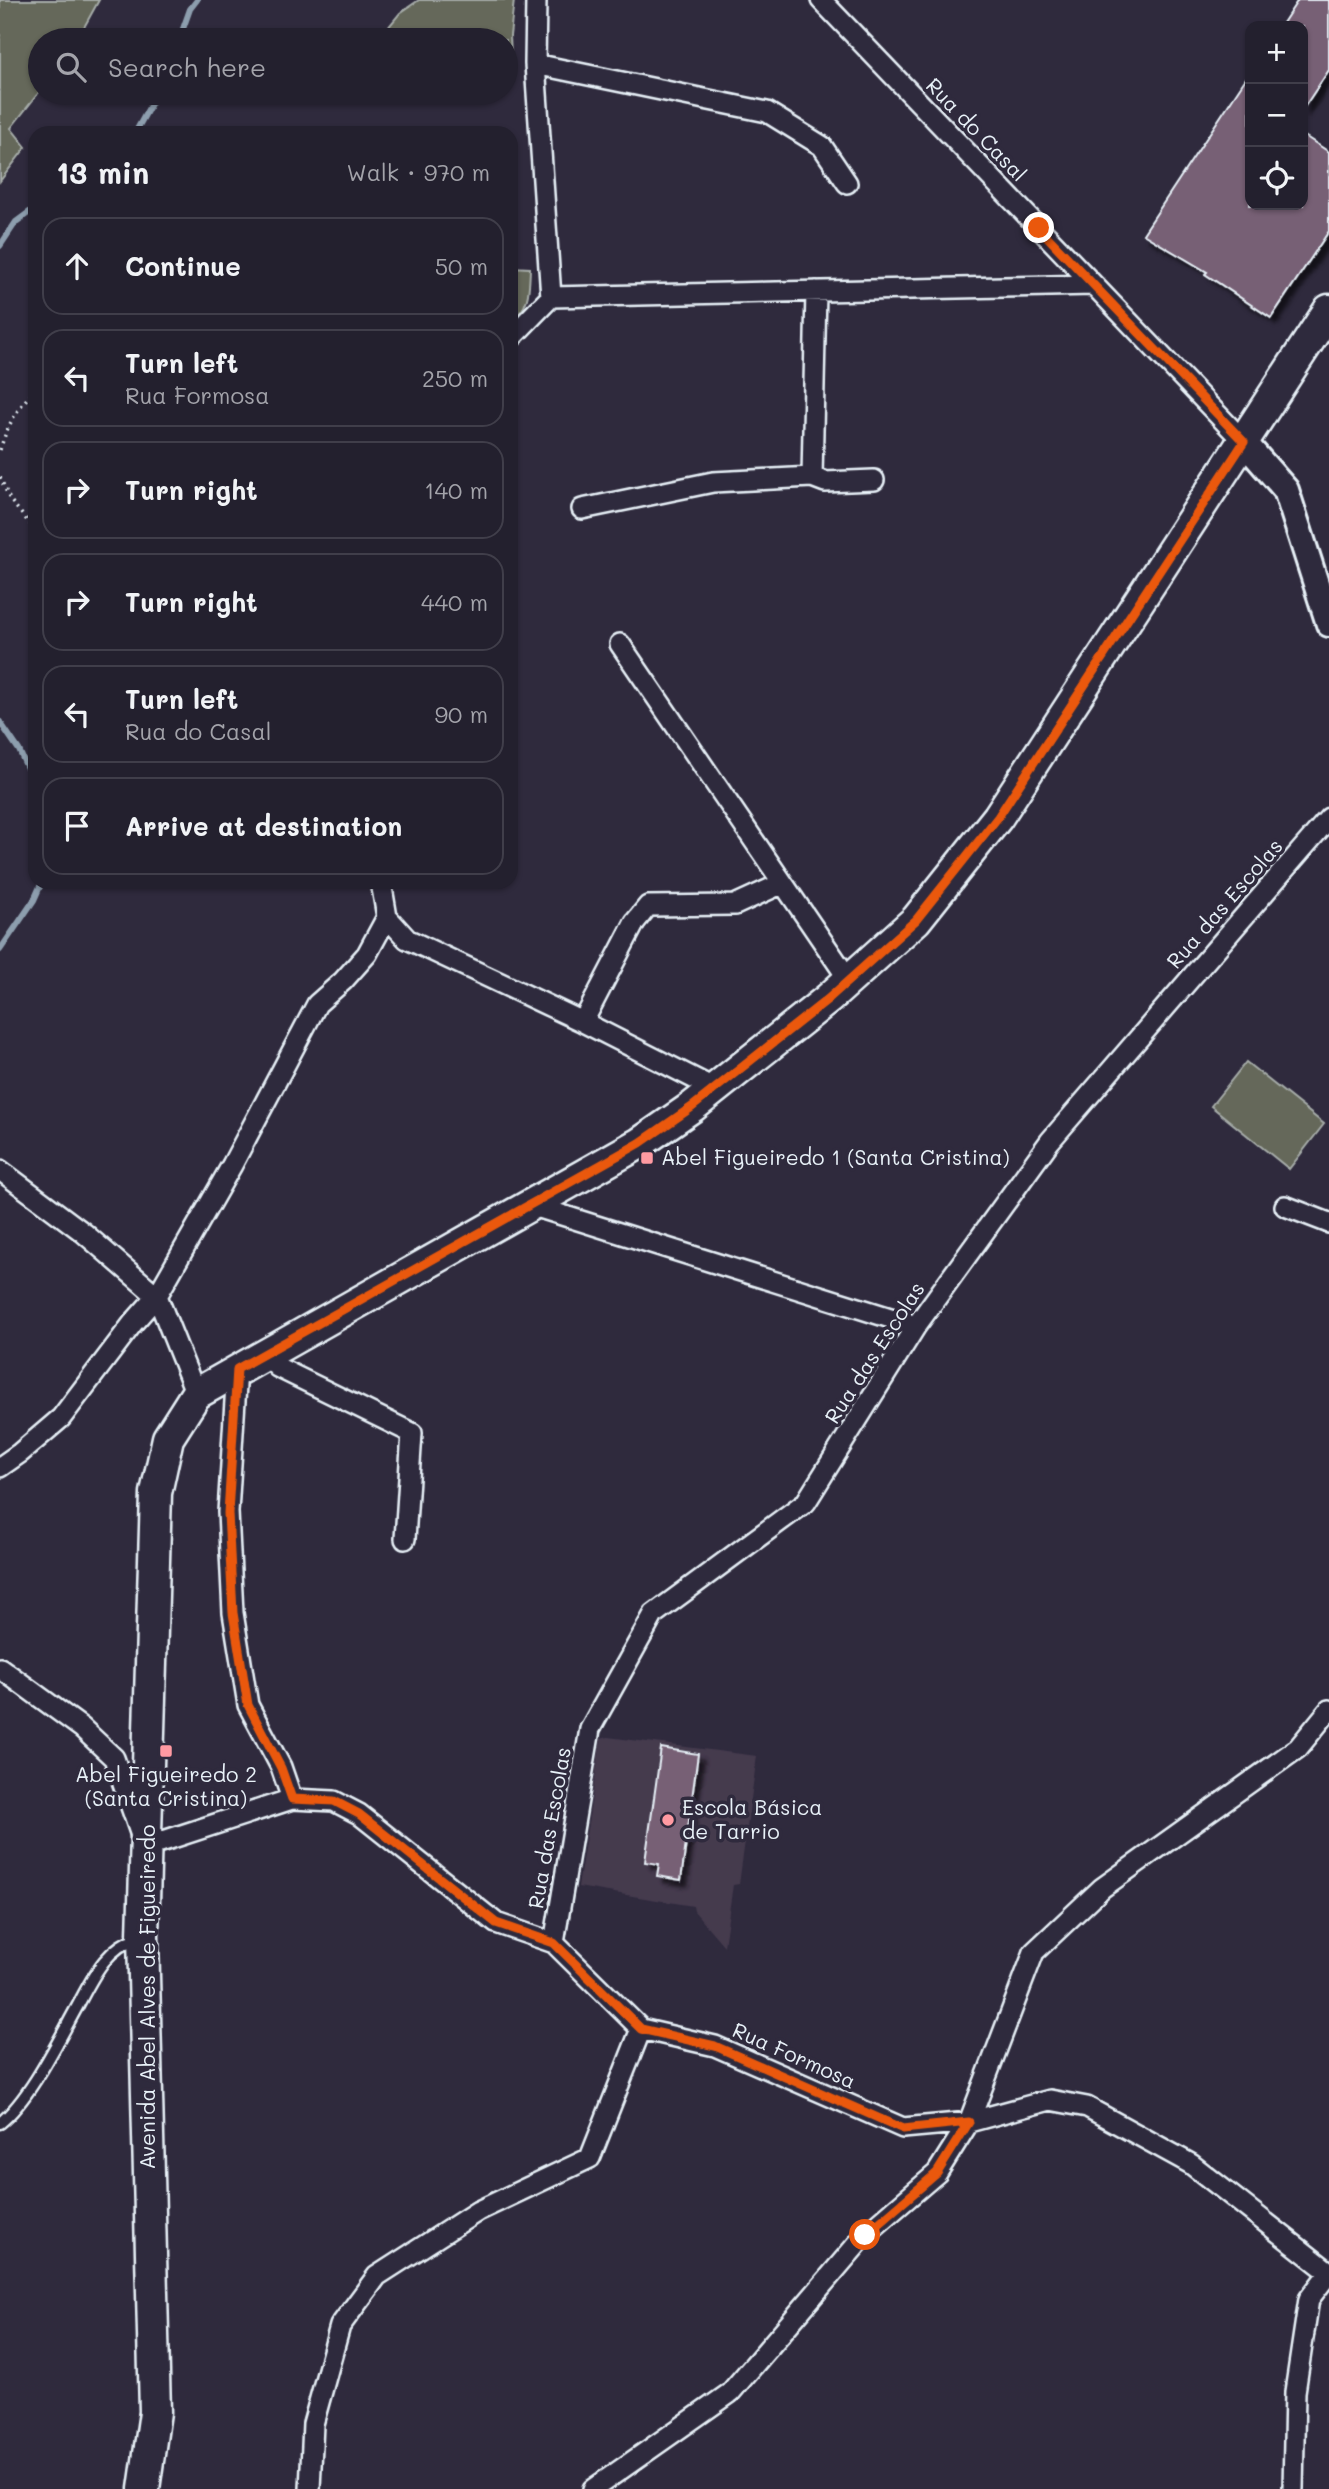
<!DOCTYPE html>
<html lang="en">
<head>
<meta charset="utf-8">
<style>
	:root { --surface:#23202e; --page:#2b2836; --text:#f1f3f6; --muted:#a3a3aa; --line:#403e4a }
	body { margin:0; font-family:Mali,sans-serif; background:var(--page); color:var(--text) }
	.controls { position:absolute; right:21px; top:21px; display:grid; overflow:hidden; border-radius:14px; box-shadow:0 2px 5px #0004 }
	.controls button { width:63px; height:63px; display:grid; place-items:center; padding:0; border:0; border-bottom:2px solid var(--line); background:var(--surface); color:var(--text); font:35px sans-serif }
	.stop { position:absolute; width:21px; height:21px; margin:-16px; border:5px solid #ea580c; border-radius:50%; background:#fff }
	.stop.end { background:#ea580c; border-color:#fff; box-shadow:0 2px 7px #0008 }
	.list { margin:0; padding:0; list-style:none }
	h2 { display:flex; justify-content:space-between; align-items:center; height:91px; margin:0; padding:0 28px; font-size:30px }
	h2 small { font-size:23px; font-weight:400; color:var(--muted) }
	.list li { display:grid; grid-template-columns:46px 1fr auto; gap:21px; align-items:center; box-sizing:border-box; height:98px; margin:0 14px 14px; padding:0 14px; border:2px solid var(--line); border-radius:21px }
	.list b { display:block; font-size:26px; white-space:nowrap }
	.list p { margin:0; font-size:23px; white-space:nowrap; color:var(--muted) }
	.list em { font-size:23px; font-style:normal; color:var(--muted) }
	.icon { flex:none; width:38px; height:38px; fill:none; stroke:currentColor; stroke-width:2; stroke-linecap:round; stroke-linejoin:round }
	.map { position:relative; flex:none; width:1329px; height:2489px; overflow:hidden }
	.search { position:absolute; background:var(--surface); box-shadow:0 2px 5px #0004; left:28px; top:28px; width:490px; height:77px; display:flex; align-items:center; gap:18px; box-sizing:border-box; padding:0 24px; border-radius:38px; color:var(--muted); font-size:26px }
	.panel { position:absolute; background:var(--surface); box-shadow:0 2px 5px #0004; left:28px; top:126px; width:490px; height:763px; border-radius:21px }
	.map>svg:first-child { display:block }
	.built { fill:#453a4e }
	.green { fill:#65685a; stroke:#a6aca9; stroke-width:2 }
	.lines { fill:none; stroke-linecap:round; stroke-linejoin:round }
	.stream { stroke:#8d9eae; stroke-width:6 }
	.building { fill:#776075; stroke:#e8f1f8; stroke-width:2; filter:url(#shadow) }
	.service-casing { stroke:#e8f1f8; stroke-width:15 }
	.minor-casing { stroke:#e8f1f8; stroke-width:24 }
	.tertiary-casing { stroke:#e8f1f8; stroke-width:30 }
	.primary-casing { stroke:#e8f1f8; stroke-width:35 }
	.path { stroke:#e8f1f8; stroke-width:3.5; stroke-dasharray:2 5; stroke-linecap:butt }
	.service { stroke:#2f2a3d; stroke-width:10 }
	.minor { stroke:#2f2a3d; stroke-width:19 }
	.tertiary { stroke:#2f2a3d; stroke-width:24 }
	.primary { stroke:#2f2a3d; stroke-width:30 }
	.route { stroke:#ea580c; stroke-width:9 }
	.poi-dot { fill:#ff9aa2; stroke:#2f2a3d; stroke-width:2.5 }
	.labels { text-anchor:middle; stroke-width:7; stroke-linejoin:round; paint-order:stroke }
	.street-label { font-size:21px; fill:#e8f1f8; stroke:#2f2a3d }
	.poi-label { font-size:21px; fill:#e8f1f8; stroke:#2f2a3d; text-anchor:start }
</style>
</head>
<body>
<div class="map">
<svg width="1329" height="2489" viewBox="0 0 1329 2489">
	<defs>
		<filter id="shadow"><feDropShadow dx="6" dy="6" stdDeviation="2" flood-color="#0009"/></filter>
	</defs>
	<rect width="100%" height="100%" fill="#2f2a3d"/>
	<filter id="ink" filterUnits="userSpaceOnUse"><feTurbulence type="fractalNoise" baseFrequency=".0143" numOctaves="2"/><feDisplacementMap in="SourceGraphic" scale="14" xChannelSelector="R" yChannelSelector="G"/><feConvolveMatrix kernelMatrix="1 2 1 2 8 2 1 2 1" color-interpolation-filters="sRGB"/></filter>
	<g filter="url(#ink)">
		<path class="built" d="M608 1737 757 1756 739 1884 733 1885 724 1946 694 1911 693 1906 578 1887 601 1739Z"/>
		<path class="green" d="M0 0H99L77 40H40V91L11 128 26 147 0 181Z
			M419 0H514L510 36 512 76 506 75V40H378L400 13Z
			M511 267 530 268C529 291 530 307 511 322Z
			M1246 1062 1324 1124 1289 1169 1211 1106Z"/>
		<g class="lines">
			<path class="stream" d="M179 40 190 9 197 0
				M135 133 157 93
				M0 246 16 222 35 208
				M0 722 19 750 35 786
				M0 950 34 900 42 882"/>
		</g>
		<path class="building" d="M1298 0H1329V70L1303 109V26H1281Z
			M1250 72V205H1303V135L1329 152V231L1271 318 1205 274 1207 272 1143 234Z
			M661 1748 698 1754 681 1880 657 1876 659 1864 645 1862Z"/>
		<g class="lines">
			<defs>
				<path id="service" d="M0 2123C30 2099 58 2041 77 2007 93 1977 105 1948 139 1937"/>
				<path id="minor" d="M821 0 1244 442
					M535 64 767 112 822 146 847 183
					M551 297 1093 285
					M511 338 551 297 535 64 536 0
					M812 477 825 482 874 480
					M582 509 713 482 812 477 816 291
					M620 644 849 980
					M381 882 387 917 407 939 583 1022 715 1089
					M583 1022 635 922 648 906 735 905 783 883
					M0 1170 84 1233 157 1296 196 1394
					M530 1205 916 1326
					M1285 1206 1329 1223
					M269 1351 277 1367 412 1433 405 1539
					M237 1369 228 1512 233 1613 248 1705 281 1767 292 1799
					M0 1467 20 1453 61 1418 133 1323 157 1296 232 1165 317 1004 343 981 367 954 387 917
					M0 1668 82 1728 114 1758 145 1847 292 1799 334 1801 359 1814 496 1923 554 1943 641 2029 715 2046 903 2128 969 2122 1050 2100 1087 2107 1191 2164 1329 2272
					M554 1943 590 1729 654 1614 806 1502 916 1326 1050 1141 1329 818
					M310 2489 313 2424 340 2326 377 2276 478 2211 590 2158 641 2029
					M593 2489 730 2393 865 2235 937 2173 969 2122 1034 1952 1102 1888 1298 1748 1329 1710
					M1293 2489 1295 2392 1309 2299 1329 2273"/>
				<path id="tertiary" d="M1244 442 1286 490 1329 624"/>
				<path id="primary" d="M144 2489 155 2412 143 1936 156 1493 168 1438 196 1394 640 1143 692 1107 828 999 916 920 998 817 1329 310"/>
			</defs>
			<use href="#service" class="service-casing"/>
			<use href="#minor" class="minor-casing"/>
			<use href="#tertiary" class="tertiary-casing"/>
			<use href="#primary" class="primary-casing"/>
			<path class="path" d="M0 450C7 426 17 408 35 390
				M0 477 10 500 35 530"/>
			<use href="#service" class="service"/>
			<use href="#minor" class="minor"/>
			<use href="#tertiary" class="tertiary"/>
			<use href="#primary" class="primary"/>
		</g>
	</g>
	<g class="lines" filter="url(#ink)">
		<path class="route" d="M865 2235 937 2173 969 2122 903 2129 715 2046 641 2029 554 1943 496 1923 359 1814 334 1801 292 1799 281 1768 248 1705 233 1613 228 1513 237 1369 640 1143 692 1107 828 999 916 920 998 817 1244 442 1039 228"/>
	</g>
	<g class="poi-dot">
		<rect x="640" y="1151" width="14" height="14" rx="3.5"/>
		<rect x="159" y="1744" width="14" height="14" rx="3.5"/>
		<circle cx="668" cy="1820" r="7"/>
	</g>
	<g class="labels">
		<g class="street-label">
			<text transform="translate(976 130) rotate(46)" y="7">Rua do Casal</text>
			<text transform="translate(1225 904) rotate(-49)" y="7">Rua das Escolas</text>
			<text transform="translate(875 1353) rotate(-57)" y="7">Rua das Escolas</text>
			<text transform="translate(550 1828) rotate(-80)" y="7">Rua das Escolas</text>
			<text transform="translate(148 1997) rotate(-90)" y="7">Avenida Abel Alves de Figueiredo</text>
			<text transform="translate(794 2056) rotate(24)" y="7">Rua Formosa</text>
		</g>
		<g class="poi-label">
			<text x="661" y="1165">Abel Figueiredo 1 (Santa Cristina)</text>
			<text x="166" y="1782" text-anchor="middle">Abel Figueiredo 2<tspan x="166" dy="24">(Santa Cristina)</tspan></text>
			<text x="682" y="1815">Escola Básica<tspan x="682" dy="24">de Tarrio</tspan></text>
		</g>
	</g>
</svg>
<div class="controls">
<button>+</button>
<button>−</button>
<button><svg class="icon" aria-label="locate" viewBox="0 0 24 24"><circle cx="12" cy="12" r="6"/><path d="M12 2v4M12 18v4M2 12h4M18 12h4"/></svg></button>
</div>
<div class="stop" style="left:865px;top:2235px"></div>
<div class="stop end" style="left:1039px;top:228px"></div>
<div class="search"><svg class="icon" aria-label="search" viewBox="0 0 24 24"><circle cx="10" cy="10" r="6"/><path d="M15 15l6 6"/></svg>Search here</div>
<section class="panel">
<h2>13 min<small>Walk · 970 m</small></h2>
<ul class="list">
<li><svg class="icon" aria-label="ahead" viewBox="0 0 24 24"><path d="M12 20V5M6 11l6-6 6 6"/></svg><div><b>Continue</b></div><em>50 m</em></li>
<li><svg class="icon" aria-label="left" viewBox="0 0 24 24"><path d="M17 20v-9H6M10 6l-5 5 5 5"/></svg><div><b>Turn left</b><p>Rua Formosa</p></div><em>250 m</em></li>
<li><svg class="icon" aria-label="right" viewBox="0 0 24 24"><path d="M7 20v-9h11M14 6l5 5-5 5"/></svg><div><b>Turn right</b></div><em>140 m</em></li>
<li><svg class="icon" aria-label="right" viewBox="0 0 24 24"><path d="M7 20v-9h11M14 6l5 5-5 5"/></svg><div><b>Turn right</b></div><em>440 m</em></li>
<li><svg class="icon" aria-label="left" viewBox="0 0 24 24"><path d="M17 20v-9H6M10 6l-5 5 5 5"/></svg><div><b>Turn left</b><p>Rua do Casal</p></div><em>90 m</em></li>
<li><svg class="icon" aria-label="arrive" viewBox="0 0 24 24"><path d="M6 21V4h12l-3 4 3 4H6"/></svg><div><b>Arrive at destination</b></div></li>
</ul>
</section>
</div>
</body>
</html>
